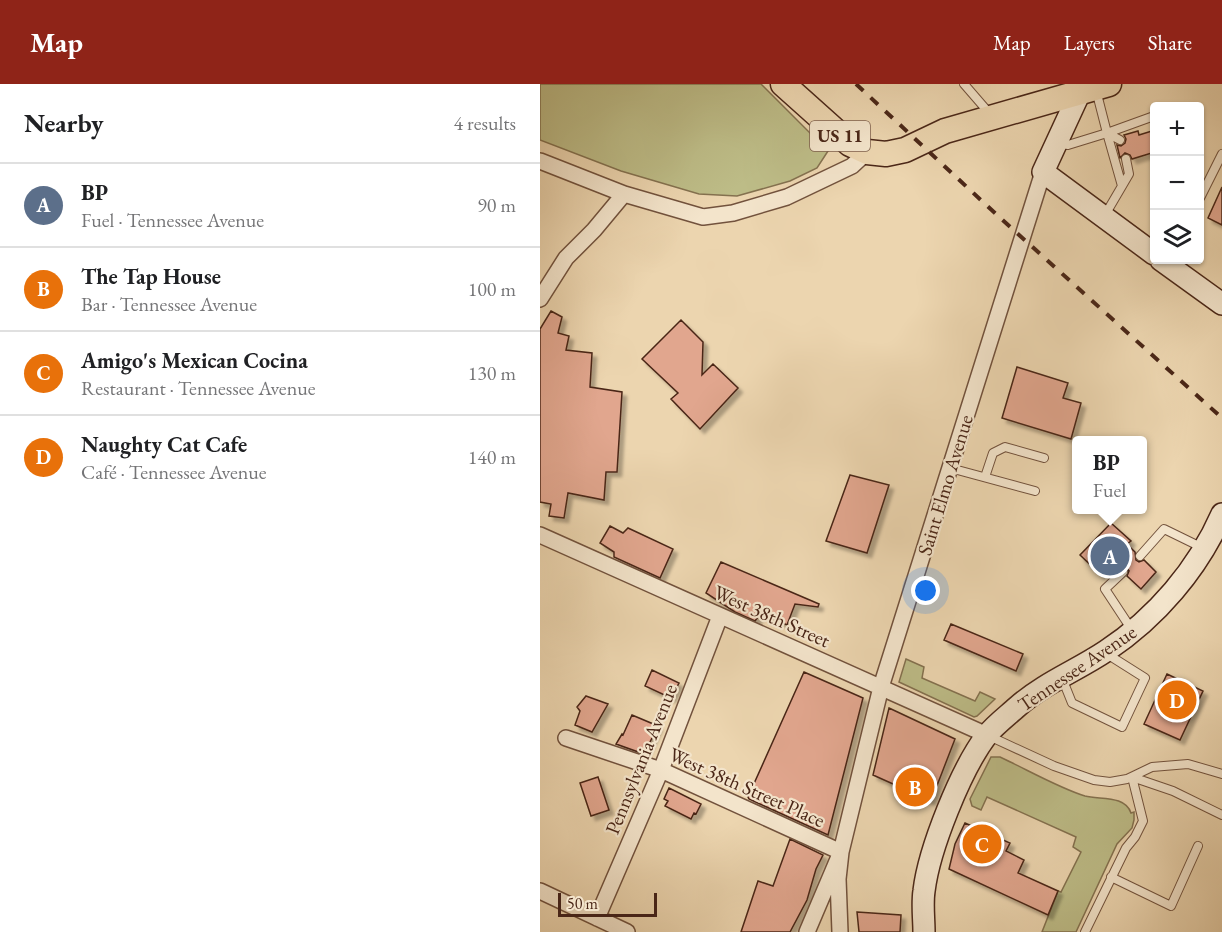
<!DOCTYPE html>
<html lang="en">
<head>
<meta charset="utf-8">
<style>
	:root { --surface:#fff; --page:#f6f6f6; --text:#202124; --muted:#757577; --line:#e0e0e0; --accent:#8f2418 }
	body { margin:0; font-family:"EB Garamond",serif; background:var(--page); color:var(--text) }
	.controls { position:absolute; right:18px; top:18px; display:grid; overflow:hidden; border-radius:6px; box-shadow:0 2px 4px #0004 }
	.controls button { width:54px; height:54px; display:grid; place-items:center; padding:0; border:0; border-bottom:2px solid var(--line); background:var(--surface); color:var(--text); font:30px sans-serif }
	.scale { position:absolute; left:18px; bottom:15px; width:99px; box-sizing:border-box; padding-left:6px; border:3px solid #4a2617; border-top:0; font-size:16px; line-height:21px; white-space:nowrap; color:#4a2617; -webkit-text-stroke:4px #f3e4cb; paint-order:stroke }
	.you { position:absolute; left:386px; top:507px; width:21px; height:21px; margin:-15px; border:4px solid #fff; border-radius:50%; background:#1a73e8; box-shadow:0 0 0 9px #1a73e833 }
	.badge { display:grid; place-items:center; width:39px; height:39px; border-radius:50%; background:var(--accent); color:#fff; font-size:20px; font-weight:700 }
	.pin { position:absolute; translate:-50% -50%; border:3px solid #fff; box-shadow:0 2px 6px #0006 }
	.popup { position:absolute; left:532px; top:352px; width:75px; height:78px; box-sizing:border-box; display:grid; place-content:center; border-radius:6px; background:var(--surface); filter:drop-shadow(0 2px 4px #0005); font-size:20px; white-space:nowrap; color:var(--muted) }
	.popup b { font-size:22px; color:var(--text) }
	.popup::after { content:''; position:absolute; left:50%; top:100%; margin-left:-12px; border:12px solid transparent; border-top-color:var(--surface) }
	.list { margin:0; padding:0; list-style:none }
	h2 { display:flex; justify-content:space-between; align-items:center; height:78px; margin:0; padding:0 24px; font-size:26px }
	h2 small { font-size:20px; font-weight:400; color:var(--muted) }
	.list li { display:grid; grid-template-columns:39px 1fr auto; gap:18px; align-items:center; box-sizing:border-box; height:84px; padding:0 24px; border-top:2px solid var(--line) }
	.list b { display:block; font-size:22px; white-space:nowrap }
	.list p { margin:0; font-size:20px; white-space:nowrap; color:var(--muted) }
	.list em { font-size:20px; font-style:normal; color:var(--muted) }
	.icon { flex:none; width:33px; height:33px; fill:none; stroke:currentColor; stroke-width:2; stroke-linecap:round; stroke-linejoin:round }
	.map { position:relative; flex:none; width:682px; height:848px; overflow:hidden }
	header { display:flex; align-items:center; gap:36px; box-sizing:border-box; height:84px; padding:0 30px; background:var(--accent); color:#fff }
	header strong { font-size:28px }
	nav { display:flex; gap:33px; margin-inline-start:auto; font-size:21px }
	main { display:flex }
	aside { flex:1; background:var(--surface) }
	.map>svg:first-child { display:block }
	.green { fill:#bdbc87; stroke:#84714f; stroke-width:1.5 }
	.building { fill:#e1a68e; stroke:#4a2617; stroke-width:1.5; filter:url(#shadow) }
	.lines { fill:none; stroke-linecap:round; stroke-linejoin:round }
	.lane-casing { stroke:#72523d; stroke-width:10 }
	.street-casing { stroke:#72523d; stroke-width:18 }
	.secondary-casing { stroke:#4a2617; stroke-width:24 }
	.primary-casing { stroke:#4a2617; stroke-width:27 }
	.lane { stroke:#f3e4cb; stroke-width:8 }
	.street { stroke:#f3e4cb; stroke-width:15 }
	.secondary { stroke:#f3e4cb; stroke-width:21 }
	.primary { stroke:#ecd5af; stroke-width:24 }
	.rail { stroke:#4a2617; stroke-width:4; stroke-dasharray:10 10; stroke-linecap:butt }
	.labels { text-anchor:middle; stroke-width:4.5; stroke-linejoin:round; paint-order:stroke }
	.shield { fill:#f3e4cb; stroke:#7d5f4d; stroke-width:1.5 }
	.shield-label { font-size:18px; font-weight:bold; fill:#4a2617 }
	.street-label { font-size:20px; fill:#4a2617; stroke:#f3e4cb }
</style>
</head>
<body>
<header>
<strong>Map</strong>
<nav><a>Map</a><a>Layers</a><a>Share</a></nav>
</header>
<main>
<aside>
<h2>Nearby<small>4 results</small></h2>
<ul class="list">
<li><span class="badge" style="background:#5c6f8a">A</span><div><b>BP</b><p>Fuel · Tennessee Avenue</p></div><em>90 m</em></li>
<li><span class="badge" style="background:#e8710a">B</span><div><b>The Tap House</b><p>Bar · Tennessee Avenue</p></div><em>100 m</em></li>
<li><span class="badge" style="background:#e8710a">C</span><div><b>Amigo's Mexican Cocina</b><p>Restaurant · Tennessee Avenue</p></div><em>130 m</em></li>
<li><span class="badge" style="background:#e8710a">D</span><div><b>Naughty Cat Cafe</b><p>Café · Tennessee Avenue</p></div><em>140 m</em></li>
</ul>
</aside>
<div class="map">
<svg width="682" height="848" viewBox="0 0 682 848">
	<defs>
		<filter id="shadow"><feDropShadow dx="4.5" dy="4.5" stdDeviation="1.5" flood-color="#0004"/></filter>
	</defs>
	<rect width="100%" height="100%" fill="#ecd5af"/>
	<filter id="stains"><feTurbulence type="fractalNoise" baseFrequency=".00333" numOctaves="4"/><feColorMatrix values="0 0 0 0 .2 0 0 0 0 .09 0 0 0 0 .02 0 0 0 .5 -.17"/></filter>
	<radialGradient id="worn" r=".72"><stop offset=".6" stop-color="#630" stop-opacity="0"/><stop offset="1" stop-color="#630" stop-opacity=".3"/></radialGradient>
	<path class="green" d="M0 0H221L288 67 277 84 250 97 197 112 159 110 81 87 0 56Z
		M366 575 384 583 382 594 435 617 440 608 455 615 437 632 434 633 359 598Z
		M451 673H460C486 685 519 704 545 712 560 716 585 711 591 729L594 728V736L592 744 577 760 536 848H502L518 807 521 808 541 768 533 763 536 753 447 713 441 726 432 722 430 715Z"/>
	<path class="building" d="M615 46V68L592 75 590 71 585 69 580 74 577 61 581 62 585 59 586 55 584 51 598 47 599 51Z
		M682 103V141L668 134Z
		M11 227 22 233 18 249 29 252 26 266 52 269 50 303 82 308 77 388H66L64 416 28 409 24 434 9 432 11 420 0 418V245Z
		M141 236 163 258 162 291 173 280 198 304 160 345 131 315 138 309 102 275Z
		M477 283 528 299 523 314 541 319 531 355 462 334Z
		M310 391 349 401 327 469 286 457Z
		M571 439 591 457 587 460 595 468 596 476 599 478 604 476 616 488 601 505 587 492 589 487 585 482 579 484 572 478 560 490 540 471Z
		M70 442 83 449 88 444 133 465 120 494 74 473V468L60 459Z
		M181 478 279 520 278 523 255 520 247 541 221 529 215 537 195 528 166 509Z
		M411 540 483 570 476 587 404 556Z
		M112 586 139 599 131 614 105 602Z
		M264 588 323 614 288 751 209 715 208 713Z
		M627 590 663 607 640 656 604 640Z
		M46 612 68 620 52 648 35 641 40 627 37 623Z
		M349 624 415 655 391 717 333 691Z
		M92 631 118 642 104 670 76 660 82 650 83 651Z
		M58 693 69 726 51 732 40 699Z
		M129 704 161 720 156 730 154 729 151 735 125 722 128 717 124 715Z
		M425 739 470 759 466 767 484 776 478 789 518 807 508 831 409 785 415 760Z
		M250 755 283 771 276 785 267 816 250 848H201L218 797 233 802Z
		M317 828 361 831 360 848H319Z"/>
	<g class="lines">
		<defs>
			<path id="lane" d="M424 0 450 30
				M567 49 614 32
				M567 49 580 56
				M518 59 528 61 567 49 556 6
				M582 102 589 90 586 75
				M660 114 682 70
				M565 131 582 102 567 49
				M410 384 495 407
				M445 393 453 369 465 363 504 374
				M600 472 624 445 663 464
				M583 488 565 505 592 546
				M522 594 532 619 582 643 605 594 567 570
				M449 652 514 682 554 696 570 698 587 695 612 683 648 680 682 690
				M592 693 633 707 682 731
				M571 793 631 822 658 762
				M545 848 586 764 595 753 603 737 592 693"/>
			<path id="street" d="M0 77 84 110 163 133 193 129 247 113 312 82 327 68
				M0 215 26 174 54 146 84 110
				M0 451 447 651
				M26 654 121 686 301 768 267 848
				M0 807 87 848
				M57 834 121 686 180 532
				M300 848 298 795 301 768 341 603 503 88"/>
			<path id="secondary" d="M540 8 503 88 614 170
				M621 176 682 220
				M384 848C384 835 382 820 384 807 389 765 421 685 447 651 455 641 467 632 477 623 504 599 536 587 566 567 616 534 658 485 682 430"/>
			<path id="primary" d="M243 0 310 60 327 68 346 70 365 66 405 47 569 0"/>
		</defs>
		<use href="#lane" class="lane-casing"/>
		<use href="#street" class="street-casing"/>
		<use href="#secondary" class="secondary-casing"/>
		<use href="#primary" class="primary-casing"/>
		<use href="#lane" class="lane"/>
		<use href="#street" class="street"/>
		<use href="#secondary" class="secondary"/>
		<use href="#primary" class="primary"/>
		<path class="rail" d="M316 0 457 131 682 334"/>
	</g>
	<g class="labels">
		<rect class="shield" x="270" y="37" width="60" height="30" rx="4.5"/>
		<g class="shield-label">
			<text x="300" y="58">US 11</text>
		</g>
		<g class="street-label">
			<text transform="translate(405 401) rotate(-73)" y="7">Saint Elmo Avenue</text>
			<text transform="translate(232 532) rotate(24)" y="7">West 38th Street</text>
			<text transform="translate(537 584) rotate(-34)" y="7">Tennessee Avenue</text>
			<text transform="translate(101 675) rotate(-68)" y="7">Pennsylvania Avenue</text>
			<text transform="translate(207 703) rotate(24)" y="7">West 38th Street Place</text>
		</g>
	</g>
	<rect width="100%" height="100%" filter="url(#stains)"/>
	<rect width="100%" height="100%" fill="url(#worn)"/>
</svg>
<div class="controls">
<button>+</button>
<button>−</button>
<button><svg class="icon" aria-label="layers" viewBox="0 0 24 24"><path d="M12 4l9 5-9 5-9-5zM3 14l9 5 9-5"/></svg></button>
</div>
<div class="scale">50 m</div>
<div class="you"></div>
<div class="pin badge" style="left:570px;top:472px;background:#5c6f8a">A</div>
<div class="popup"><b>BP</b>Fuel</div>
<div class="pin badge" style="left:375px;top:703px;background:#e8710a">B</div>
<div class="pin badge" style="left:442px;top:760px;background:#e8710a">C</div>
<div class="pin badge" style="left:637px;top:616px;background:#e8710a">D</div>
</div>
</main>
</body>
</html>
